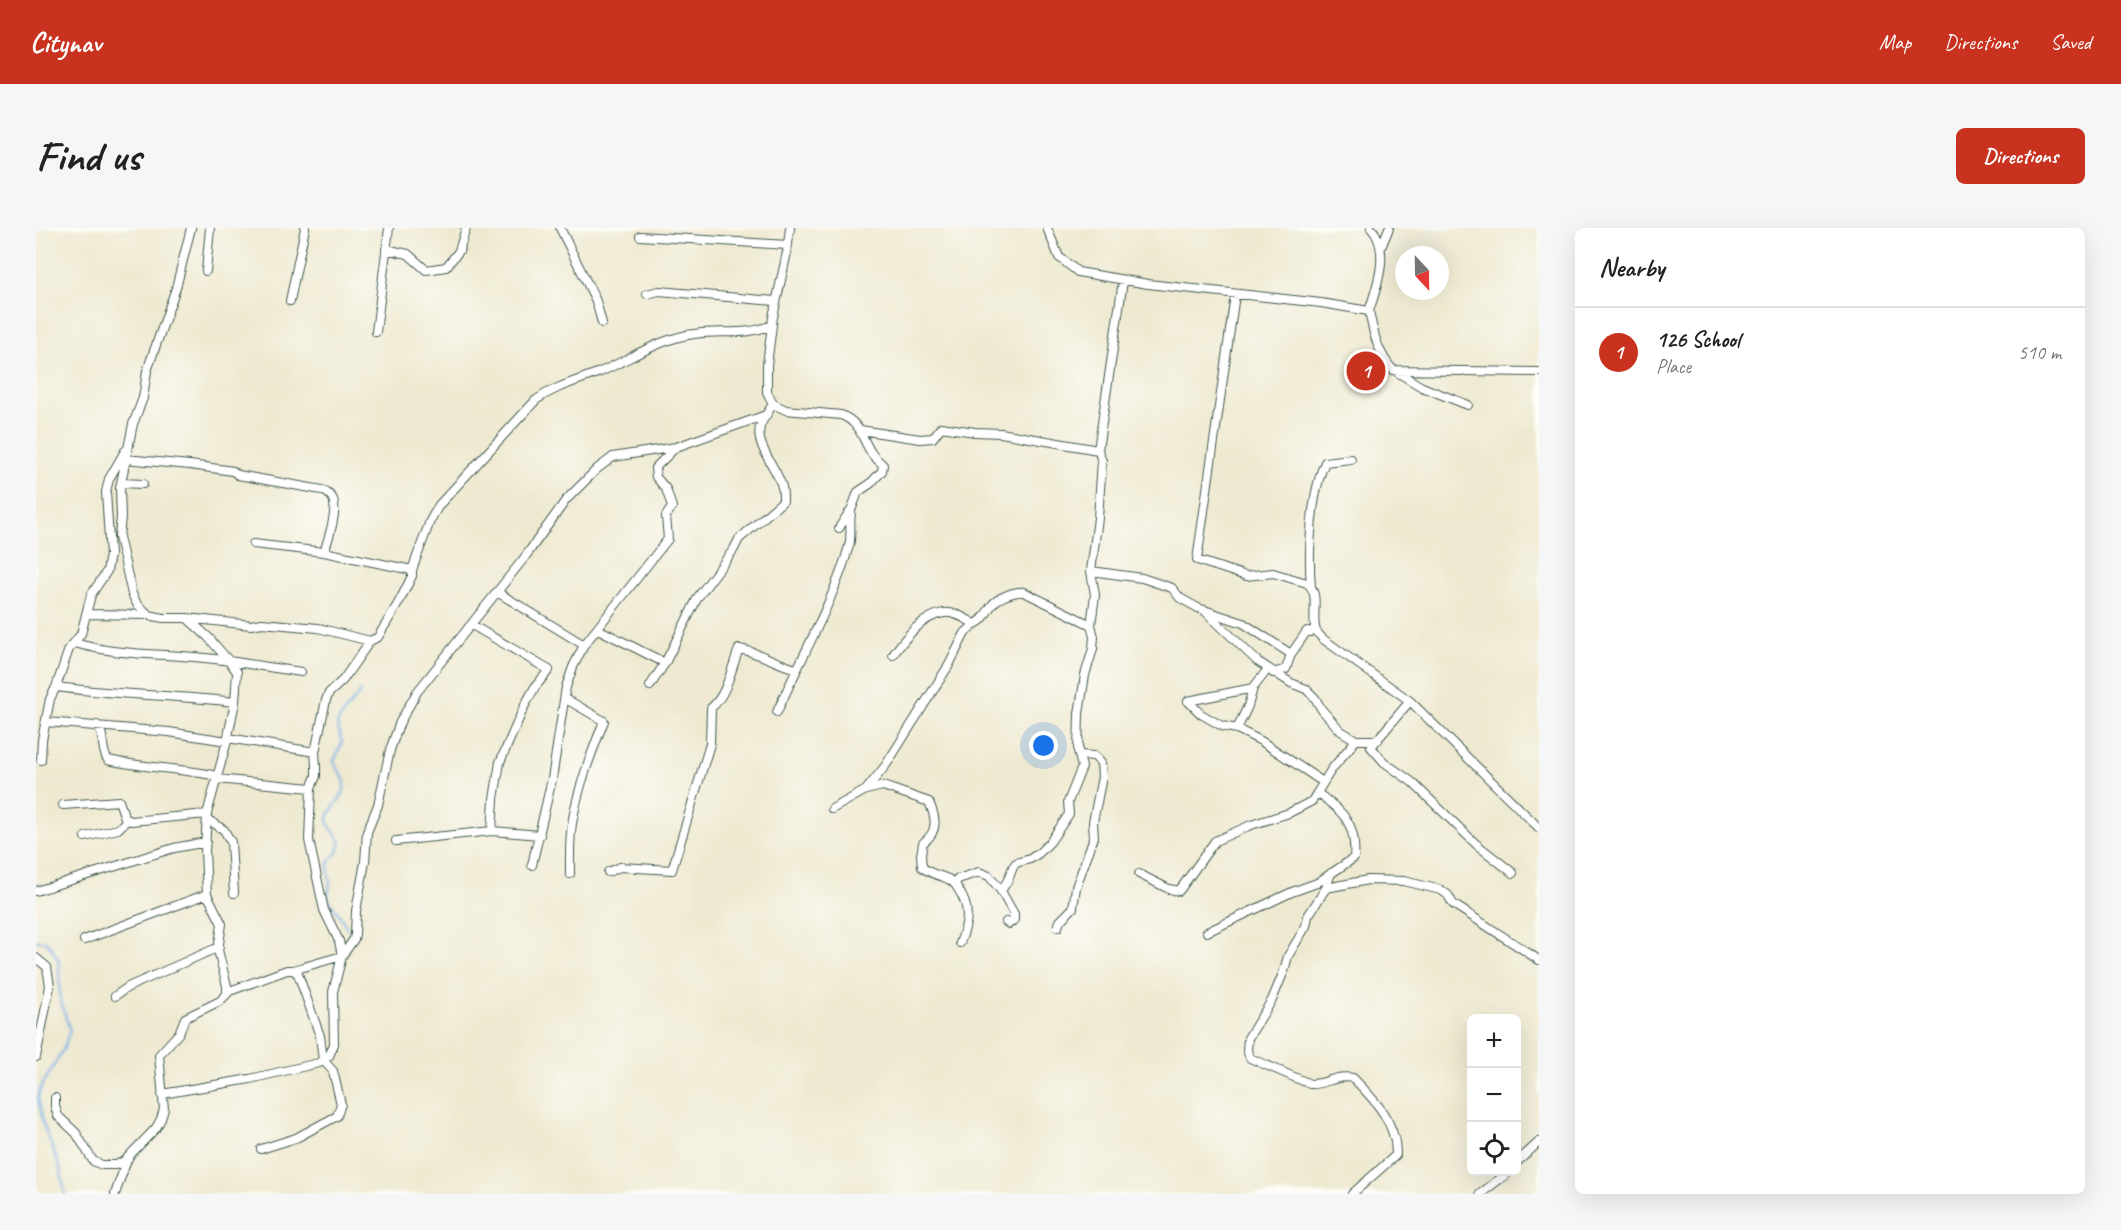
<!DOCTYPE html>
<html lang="en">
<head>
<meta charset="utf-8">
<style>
	:root { --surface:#fff; --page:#f6f6f6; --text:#222; --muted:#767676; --line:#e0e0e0; --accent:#c8321e }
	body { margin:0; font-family:Caveat,sans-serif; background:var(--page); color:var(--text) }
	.controls { position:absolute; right:18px; bottom:18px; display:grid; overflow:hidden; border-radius:9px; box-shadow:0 6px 24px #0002 }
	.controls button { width:54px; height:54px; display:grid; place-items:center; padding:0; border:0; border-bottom:2px solid var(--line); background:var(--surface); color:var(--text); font:30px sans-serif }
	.compass { position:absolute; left:1359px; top:18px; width:54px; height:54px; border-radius:50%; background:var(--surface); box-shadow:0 6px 24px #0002; rotate:158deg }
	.you { position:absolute; left:1008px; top:518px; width:21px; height:21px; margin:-15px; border:4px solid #fff; border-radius:50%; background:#1a73e8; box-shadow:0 0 0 9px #1a73e833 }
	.badge { display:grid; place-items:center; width:39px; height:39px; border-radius:50%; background:var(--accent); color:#fff; font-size:20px; font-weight:700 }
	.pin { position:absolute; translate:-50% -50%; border:3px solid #fff; box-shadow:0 2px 6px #0006 }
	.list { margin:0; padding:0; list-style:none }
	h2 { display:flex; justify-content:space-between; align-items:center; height:78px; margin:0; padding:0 24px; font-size:26px }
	h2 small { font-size:20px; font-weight:400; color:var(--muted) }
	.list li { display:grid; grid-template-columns:39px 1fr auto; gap:18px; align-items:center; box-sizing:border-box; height:90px; padding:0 24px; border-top:2px solid var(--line) }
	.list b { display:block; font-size:22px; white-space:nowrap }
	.list p { margin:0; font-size:20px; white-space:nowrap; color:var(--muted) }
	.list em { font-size:20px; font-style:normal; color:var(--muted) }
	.icon { flex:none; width:33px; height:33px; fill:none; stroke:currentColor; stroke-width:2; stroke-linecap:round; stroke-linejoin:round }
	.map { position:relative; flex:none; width:1503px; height:966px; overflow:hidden; border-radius:9px }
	header { display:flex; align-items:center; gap:36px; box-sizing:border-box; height:84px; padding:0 30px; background:var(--accent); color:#fff }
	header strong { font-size:28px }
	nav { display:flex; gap:33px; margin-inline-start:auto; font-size:21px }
	.intro { display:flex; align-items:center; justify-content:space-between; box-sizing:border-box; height:144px; padding:0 36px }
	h1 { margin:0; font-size:42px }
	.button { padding:15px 27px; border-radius:9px; background:var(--accent); color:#fff; font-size:21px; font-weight:700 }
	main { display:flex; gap:36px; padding:0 36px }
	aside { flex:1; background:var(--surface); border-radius:9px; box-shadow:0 6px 24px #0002 }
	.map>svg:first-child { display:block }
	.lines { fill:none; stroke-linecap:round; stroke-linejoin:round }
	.stream { stroke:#79b0e8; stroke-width:2 }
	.minor-casing { stroke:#3e574b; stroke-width:10 }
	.minor { stroke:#fff; stroke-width:8 }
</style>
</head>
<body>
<header>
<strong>Citynav</strong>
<nav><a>Map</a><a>Directions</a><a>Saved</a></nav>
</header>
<div class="intro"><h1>Find us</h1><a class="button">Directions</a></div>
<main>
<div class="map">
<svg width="1503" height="966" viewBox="0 0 1503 966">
	<rect width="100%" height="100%" fill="#fdfcf7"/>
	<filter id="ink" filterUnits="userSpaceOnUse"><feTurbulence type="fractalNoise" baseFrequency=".0167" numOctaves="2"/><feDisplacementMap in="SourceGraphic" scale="12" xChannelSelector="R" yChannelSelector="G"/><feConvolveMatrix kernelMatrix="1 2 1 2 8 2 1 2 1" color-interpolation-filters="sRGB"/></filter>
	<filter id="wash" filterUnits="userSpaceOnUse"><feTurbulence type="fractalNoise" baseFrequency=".008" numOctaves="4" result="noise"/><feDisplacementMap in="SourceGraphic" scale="24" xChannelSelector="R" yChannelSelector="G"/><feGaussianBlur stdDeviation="1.35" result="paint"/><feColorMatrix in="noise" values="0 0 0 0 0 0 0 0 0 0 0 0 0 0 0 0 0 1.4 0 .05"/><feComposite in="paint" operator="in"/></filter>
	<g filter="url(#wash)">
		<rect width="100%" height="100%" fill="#eee9d0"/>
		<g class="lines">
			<path class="stream" d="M311 701C306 687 296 680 291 667 300 650 283 636 301 626L305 614C302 608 297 604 294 598 285 584 310 572 309 555 308 547 300 541 298 533L306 514 301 497 304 490 325 463
				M0 713H10L17 722 23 734 24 771 34 802 27 822 4 861 2 870 8 898 24 940 29 966"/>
		</g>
	</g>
	<g filter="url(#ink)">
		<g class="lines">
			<defs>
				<path id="minor" d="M155 0 140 60 111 143 107 170 97 196 84 260 85 289 83 309 96 366 101 376 113 387 127 390H151L215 397 226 395 282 400 334 413
					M524 0 560 73 566 95
					M754 0 751 24 737 89 731 137V164L737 176 750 182 805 187C824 194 826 211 836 226 839 230 843 233 847 237L846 243 834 256 822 264 816 280 803 300
					M1011 0 1023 29 1042 44 1112 56 1285 75 1333 83C1341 59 1355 21 1335 0
					M604 8 752 17
					M1346 17 1353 0
					M350 21 372 26 390 42 410 39 423 23 430 0
					M170 43 174 0
					M611 66 623 63 739 73
					M1199 67 1161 332 1210 348 1237 345 1271 355C1284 365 1276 385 1279 399 1279 403 1284 408 1287 411L1374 473 1503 600
					M254 73 269 0
					M1333 83C1337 104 1342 126 1357 142L1503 144
					M340 104 353 0
					M1361 144 1386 159 1432 177
					M824 202 884 211 897 210 905 199 939 204 965 205 1062 222
					M89 231 154 237 197 243 202 247 286 262C290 264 295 267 297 271 302 284 292 312 288 324
					M85 255 107 256
					M217 316 288 324 376 342
					M1055 343 1106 350 1136 360 1144 370 1162 380 1207 395 1255 426 1271 403 1275 404 1279 400
					M1275 358C1272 323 1275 266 1289 234L1315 231
					M461 364 548 417
					M1170 384 1221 433 1255 455 1270 461 1279 470 1286 482 1305 503 1320 512
					M50 386 113 387
					M152 391 172 409 193 433 265 444
					M436 397 513 442 499 459 489 477 464 534 458 571 456 603
					M562 401 629 435 614 458
					M39 415C89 430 142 424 193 433L201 444 199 474 191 513 171 586 169 623 171 666 186 696 182 722 191 758V766L184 773 149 790 143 805 123 827 128 881 125 891 120 900 92 929 79 966
					M857 427C869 410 886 388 908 385 918 383 930 391 939 396 949 392 950 384 956 377 962 369 979 363 988 364L1055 397
					M629 435 662 369 698 321 703 311 747 273C747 269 747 263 746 259 740 236 710 210 730 188
					M1237 445 1250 441 1255 426
					M20 459C80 467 139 467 199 474
					M530 471 568 493C556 524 543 557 537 590 533 608 534 627 534 646
					M1152 473 1165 486 1186 498 1201 501 1225 513 1287 554
					M1152 473 1217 460
					M1374 473 1335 519 1348 534 1376 554 1440 616 1477 645
					M741 484C765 430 797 375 813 318 816 308 813 296 815 285
					M10 494 133 504 191 513
					M61 497C70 508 64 522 72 532 108 540 145 540 181 548
					M1201 501 1212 478 1217 460 1232 441
					M192 510 279 524
					M5 532 6 512 14 471 20 459 33 421 45 406 55 367 71 343 74 327 70 264 73 251 89 223
					M181 551 275 560
					M830 562 847 558 893 574C900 590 903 603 887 615L885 627 886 639C896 647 901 646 912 651 917 653 920 657 922 661 935 680 932 695 924 715
					M27 577 83 573 89 590 95 593 171 586
					M796 581 830 562 850 537 913 437 929 405 939 396
					M171 591 188 602 195 614 198 665
					M49 609 82 601 91 592
					M360 613 456 603 504 607
					M496 637 516 551 530 459 537 439 548 417 632 311 630 288 636 279 630 261 620 249 619 240 639 220
					M572 644 584 639 636 642 674 516 675 480C691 467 695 441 703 421 723 424 741 436 760 441
					M1295 645 1290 660 1272 688 1270 698 1252 728 1248 743 1236 772 1212 810 1211 822 1214 830 1274 856C1289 857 1302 846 1317 850 1338 871 1361 895 1360 927L1316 966
					M1103 646 1133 661 1143 663 1179 613 1215 597 1253 585 1276 573 1281 565
					M919 656 922 651 943 644 953 648 965 663
					M1290 660 1332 652 1368 653 1405 662 1412 667 1417 676 1503 732
					M0 663 138 620 170 614
					M970 694 973 696 978 692V686L965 663 972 652 977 639 980 635 994 631 1003 625 1014 614 1033 586 1032 574 1046 539 1042 523 1043 486 1049 447 1057 421 1058 409 1055 397 1059 367 1055 343 1062 290 1066 233 1062 222 1087 53
					M1022 699 1024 693 1037 680 1040 659 1058 609 1057 594 1066 549 1065 535 1058 528 1043 527
					M1171 704 1256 664 1281 655 1318 630C1321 596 1307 583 1281 565L1295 542 1320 512H1342
					M48 712 171 666
					M306 728 303 713 288 682 273 612 275 560 280 548V538L279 524 290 472 293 465 307 452 334 413 342 409 363 374 376 348V342L394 293 403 277 500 172C520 158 541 153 564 144 594 131 625 110 658 106 685 102 711 108 736 97
					M0 730 11 739 14 758 0 829
					M257 742 306 728
					M191 764 251 742H257L262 746 284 808 287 832 297 843 305 876 301 888 260 910 225 921
					M79 768 92 759 183 719
					M126 866 214 851 248 843 283 835 293 828 298 816 297 764 306 728 318 711 319 706 320 683 329 634 331 604 342 577 354 522 364 494 381 464 489 329 530 272 561 241 577 229 640 219 730 187 737 176
					M19 870V878L22 888 40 905 57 933 66 937H80L92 931
					M1480 935 1503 914
					M1444 966 1473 944"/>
			</defs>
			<use href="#minor" class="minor-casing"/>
			<use href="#minor" class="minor"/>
		</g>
	</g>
</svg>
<div class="controls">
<button>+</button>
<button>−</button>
<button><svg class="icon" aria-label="locate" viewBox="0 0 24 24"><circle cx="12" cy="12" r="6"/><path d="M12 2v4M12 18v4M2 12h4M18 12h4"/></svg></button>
</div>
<svg class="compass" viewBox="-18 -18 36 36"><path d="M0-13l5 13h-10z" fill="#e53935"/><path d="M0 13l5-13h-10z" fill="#767676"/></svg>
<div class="you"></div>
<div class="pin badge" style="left:1330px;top:143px">1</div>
</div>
<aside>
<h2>Nearby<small></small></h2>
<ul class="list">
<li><span class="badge">1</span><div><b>126 School</b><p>Place</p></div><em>510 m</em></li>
</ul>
</aside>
</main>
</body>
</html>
